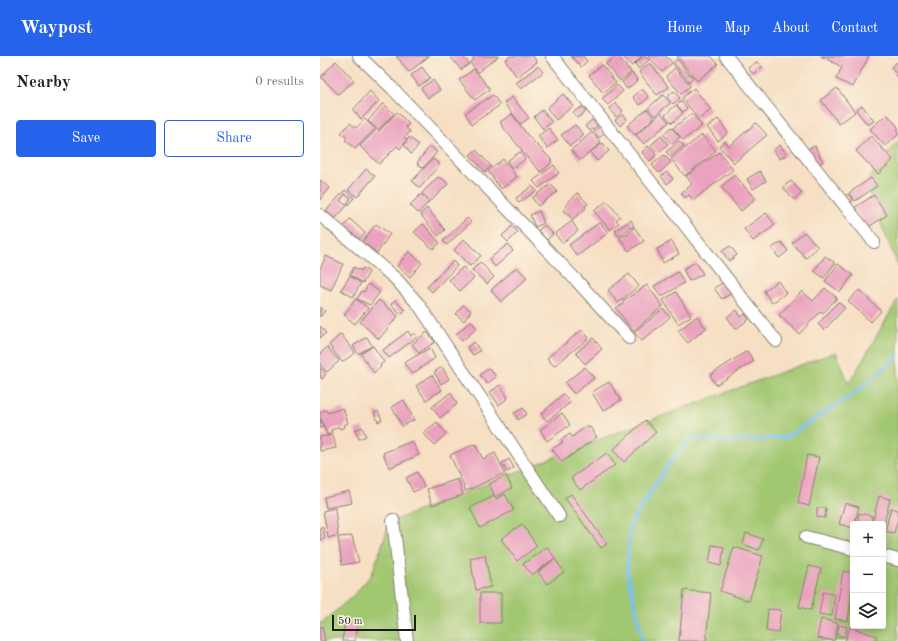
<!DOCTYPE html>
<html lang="en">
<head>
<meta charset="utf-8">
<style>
	:root { --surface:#fff; --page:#f2f2f2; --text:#202124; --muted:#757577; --line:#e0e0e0; --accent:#2563eb }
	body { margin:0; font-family:"Old Standard TT",serif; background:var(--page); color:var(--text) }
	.controls { position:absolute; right:12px; bottom:12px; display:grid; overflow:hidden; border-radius:4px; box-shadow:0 2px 10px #0003 }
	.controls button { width:36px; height:36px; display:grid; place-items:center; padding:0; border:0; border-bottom:1px solid var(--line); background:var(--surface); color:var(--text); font:20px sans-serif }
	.scale { position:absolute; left:12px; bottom:10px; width:84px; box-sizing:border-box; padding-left:4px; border:2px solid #1c1c1c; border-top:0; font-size:11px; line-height:14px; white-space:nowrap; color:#1c1c1c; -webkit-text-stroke:3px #fcf5e5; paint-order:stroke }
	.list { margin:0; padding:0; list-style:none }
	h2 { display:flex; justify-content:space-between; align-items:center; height:52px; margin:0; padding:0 16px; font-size:17px }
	h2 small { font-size:13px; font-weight:400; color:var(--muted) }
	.actions { display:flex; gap:8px; padding:12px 16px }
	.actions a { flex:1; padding:9px 0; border:1px solid var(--accent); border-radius:4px; text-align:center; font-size:14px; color:var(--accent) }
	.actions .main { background:var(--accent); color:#fff }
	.icon { flex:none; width:22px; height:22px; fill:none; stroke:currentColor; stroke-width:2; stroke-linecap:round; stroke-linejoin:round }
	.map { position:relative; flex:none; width:578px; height:585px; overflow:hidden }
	header { display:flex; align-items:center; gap:24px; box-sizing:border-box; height:56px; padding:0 20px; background:var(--accent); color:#fff }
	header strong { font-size:19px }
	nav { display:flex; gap:22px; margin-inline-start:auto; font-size:14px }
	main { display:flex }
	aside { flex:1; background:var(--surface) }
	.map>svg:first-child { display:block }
	.green { fill:#a2c771; stroke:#5f7246; fill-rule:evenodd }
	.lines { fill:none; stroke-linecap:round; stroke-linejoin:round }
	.stream { stroke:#7abff1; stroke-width:3.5 }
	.building { fill:#eaa2be; fill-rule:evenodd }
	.street-casing { stroke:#897e70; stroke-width:14 }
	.street { stroke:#fff; stroke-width:12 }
</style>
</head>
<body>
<header>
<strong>Waypost</strong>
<nav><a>Home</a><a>Map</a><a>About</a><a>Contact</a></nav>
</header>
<main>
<aside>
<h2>Nearby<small>0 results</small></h2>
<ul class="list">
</ul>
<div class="actions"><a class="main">Save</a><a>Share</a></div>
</aside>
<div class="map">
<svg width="578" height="585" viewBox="0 0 578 585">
	<rect width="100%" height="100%" fill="#fcf5e5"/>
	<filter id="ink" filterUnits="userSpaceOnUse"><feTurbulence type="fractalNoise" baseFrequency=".025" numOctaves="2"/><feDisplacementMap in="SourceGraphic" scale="8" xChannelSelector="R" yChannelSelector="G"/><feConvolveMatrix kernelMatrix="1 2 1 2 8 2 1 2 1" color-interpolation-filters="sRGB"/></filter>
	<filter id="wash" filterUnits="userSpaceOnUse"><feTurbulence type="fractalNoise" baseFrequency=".012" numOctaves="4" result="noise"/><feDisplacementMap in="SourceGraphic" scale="16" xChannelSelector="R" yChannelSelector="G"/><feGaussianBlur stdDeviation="0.9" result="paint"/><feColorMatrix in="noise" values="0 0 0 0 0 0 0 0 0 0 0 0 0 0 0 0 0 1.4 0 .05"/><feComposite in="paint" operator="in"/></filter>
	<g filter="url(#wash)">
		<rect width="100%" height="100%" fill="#f6dfc3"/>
		<path class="green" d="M578 85V210L545 128Z
			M578 243V585H0V567H2L34 539 52 518 70 466 293 378 516 296 529 328ZM533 468H563V570H533Z"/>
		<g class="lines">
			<path class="stream" d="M323 585 307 515 310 469 349 407 371 383 417 385 467 381 532 339 566 311 578 299"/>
		</g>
		<g id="blocks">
			<path class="building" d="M76 0H109L89 16Z
				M130 0H143L149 8 141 14Z
				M152 0H179L158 16 150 7 154 3Z
				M190 0H213L217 6 197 21 185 4Z
				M251 0H263L267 5 261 11Z
				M296 0H298L311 16 300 25 286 8Z
				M302 0H322L312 10Z
				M324 0 329 4 319 13 315 8Z
				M328 0H346L352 7 342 16Z
				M357 0H391L398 8 377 25Z
				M501 0H549L533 31 516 23 522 11Z
				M357 3 373 23 369 26 353 7Z
				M16 5 34 25 18 38 1 21Z
				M437 6 442 11 433 18 428 12Z
				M577 6 578 8V22L571 11Z
				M330 7 349 31 337 39 319 16Z
				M282 9 296 27 283 37 269 19Z
				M218 10 223 16 201 33 196 27Z
				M102 11 110 22 99 30 91 19Z
				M355 12 370 30 361 38 346 20Z
				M154 13 170 33 155 44 139 24Z
				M312 17 318 24 307 33 302 26Z
				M113 24 120 34 108 42 101 32Z
				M297 29 303 35 288 49 282 43Z
				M374 32 391 54 379 63 362 42Z
				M517 32 535 56 519 68 501 44Z
				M322 33 329 41 320 49 313 41Z
				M50 35 59 45 41 63 33 54Z
				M354 35 360 42 353 48 347 41Z
				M243 38 253 50 236 64 227 52Z
				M173 39 180 49 152 68 145 57Z
				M343 39 350 47 335 60 328 52Z
				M192 41 209 62 201 68 184 47Z
				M361 45 367 52 363 56 357 49Z
				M63 47 74 58 58 74 59 75 77 56 89 68 86 71 90 76 84 82 87 84 80 93 77 90 59 108 40 90 57 73 48 65Z
				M296 47 303 55 296 61 289 53Z
				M356 49 363 57 352 67 345 59Z
				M542 49 554 65 548 69 536 54Z
				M262 51 266 56 257 62 253 56Z
				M327 53 334 62 315 79 307 70Z
				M222 54 232 66 223 73 214 61Z
				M341 57 349 66 324 88 316 79Z
				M372 57 382 70 363 84 353 72Z
				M192 58 209 81 232 104H230L232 106 221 116 201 95 202 94 181 69 182 68 180 66Z
				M303 58 307 63 300 70 295 64Z
				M567 58 578 71V79L565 90 550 73Z
				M45 63 55 73 35 93 25 84 27 82 21 77 30 67 36 72Z
				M398 63 408 77 398 85 387 71Z
				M272 64 277 70 270 75 265 70Z
				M436 67 447 79 414 107 399 90 405 85 409 90Z
				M255 69 264 79 250 90 241 79Z
				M280 70 285 77 279 82 274 75Z
				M351 71 360 81 352 88 343 78Z
				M229 72 238 84 227 92 218 80Z
				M272 76 281 87 260 104 251 94Z
				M382 79 396 95 365 120 351 103Z
				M341 80 348 88 338 97 331 89Z
				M551 80 573 104 558 118 536 95Z
				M89 81 99 89 91 98 84 89Z
				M359 85 364 90 351 101 346 96Z
				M283 87 289 95 277 105 270 96Z
				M460 89 467 98 460 103 453 94Z
				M110 90 117 96 103 112 97 107Z
				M328 90 336 99 330 105 322 96Z
				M495 90 503 106 496 110 488 93Z
				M156 94 171 110 165 116 150 99Z
				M200 96 205 103 192 113 187 105Z
				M399 96 413 114 373 144 369 139 365 142 361 137 372 128 366 120Z
				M344 99 351 106 339 117 332 109Z
				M113 103 120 108 100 132 92 125Z
				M183 103 197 121 181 133 168 115Z
				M234 109 239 117 219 132 213 125Z
				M46 113 55 120 37 141 28 134Z
				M440 115 446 125 433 133 427 123Z
				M347 116 353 123 347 128 341 120Z
				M415 119 435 143 421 155 401 131Z
				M118 121 121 123 122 122 128 128 111 145 102 137Z
				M551 122 557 130 535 145 529 137Z
				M0 124 10 132 0 144Z
				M471 125 482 137 474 144 463 131Z
				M231 128 237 136 218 150 212 142Z
				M212 130 216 135 199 147 196 142Z
				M25 134 34 142 15 163 6 155ZM25 138 31 142 26 149 20 145Z
				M258 137 268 148 265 150 266 152 253 163 243 155 247 150 246 148Z
				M101 138 109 146 98 157 90 149Z
				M528 138 533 144 527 149 522 142Z
				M554 139 567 159 547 172 534 152Z
				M287 145 300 161 296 164 299 167 290 174 274 155Z
				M107 152 125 174 118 180 100 158Z
				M219 155 224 167 215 171 210 159Z
				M446 157 455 169 433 185 424 173Z
				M147 162 151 166 127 189 123 185Z
				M30 163 45 177 40 183 23 171Z
				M311 164 314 170 298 180 295 174Z
				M252 165 258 175 242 187 235 178Z
				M280 166 288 177 257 200 249 189Z
				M56 168 70 178 57 197 42 186Z
				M103 168 120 187 113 193 94 176Z
				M224 169 233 178 227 184 218 175Z
				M192 170 198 176 188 186 182 180Z
				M314 171 324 185 309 195 299 181 308 178Z
				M484 176 498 191 486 202 472 187Z
				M144 183 161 200 150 210 134 194Z
				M352 185 359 198 343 207 337 193Z
				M461 186 468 195 459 202 452 192Z
				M188 188 193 195 175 211 169 203Z
				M410 190 417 199 409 205 402 195Z
				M89 195 102 207 90 221 77 210Z
				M6 200 23 208 11 234 0 229V213Z
				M505 200 515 207 504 222 494 215Z
				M133 205 137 210 112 236 107 231Z
				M160 206 174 221 167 228 152 214Z
				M376 206 383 218 369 225 363 213Z
				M518 208 533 219 520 236 505 225Z
				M34 211 41 215 43 212 49 216 43 227 30 219Z
				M143 211 154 222 140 235 129 224Z
				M197 211 207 222 181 246 171 234Z
				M358 216 364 227 341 241 334 230Z
				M309 218 319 230 298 247 288 234Z
				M30 220 41 227 33 241 21 234Z
				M458 225 466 237 452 247 444 235Z
				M404 226 412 237 402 243 394 232Z
				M48 228 60 236 50 249 37 243 42 235 44 236 46 233V232Z
				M327 229 343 250 313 275 296 252 303 248V245Z
				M505 232 517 242 503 257 501 255 479 278 459 259 482 235 493 245Z
				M539 234 561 255 551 266 528 245Z
				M356 236 371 260 358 268 343 244Z
				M36 243 48 252 35 268 24 259Z
				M59 244 78 260 59 283 40 266Z
				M75 244 85 254 81 258 71 248Z
				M518 246 525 252 504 274 498 268Z
				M143 249 151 255 144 265 136 258Z
				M0 251 5 255 0 261Z
				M343 253 350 261 322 285 314 276Z
				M417 254 421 261 425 258 429 263 416 273 407 261Z
				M377 260 386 272 368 287 358 275Z
				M151 265 157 272 142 285 136 278Z
				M0 270 6 277 0 282Z
				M262 274 269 282 234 310 227 302Z
				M88 275 91 280 94 277 97 281 69 302 63 294Z
				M107 276 115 286 99 297 92 288Z
				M21 278 35 297 22 306 9 289Z
				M47 281 52 290 38 298 33 290Z
				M273 282 282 293 265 308 256 297Z
				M154 286 160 295 153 299 147 291Z
				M53 290 64 306 60 309 61 311 54 317 41 298Z
				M7 291 19 305 7 316 0 310V298Z
				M110 292 115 302 92 318 84 307Z
				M427 295 434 305 396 329 390 319Z
				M122 311 129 323 121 328 114 316Z
				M265 311 274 322 254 338 245 327Z
				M0 312 6 318 2 323 0 321Z
				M169 312 176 321 167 328 160 319Z
				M112 319 122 334 106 344 96 330Z
				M289 326 301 344 283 355 272 336Z
				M180 329 188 342 179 349 170 336Z
				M131 336 137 348 120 362 112 351Z
				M243 338 251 346 227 365 221 358Z
				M84 344 94 364 82 370 72 351Z
				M23 352 28 367 24 369 25 371 20 373 19 371 11 374 12 377 7 379 1 363 4 371 0 372V356L6 354 8 357Z
				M203 352 207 358 198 364 194 357Z
				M58 355 62 364 58 366 54 357Z
				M242 357 250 369 227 385 220 374Z
				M325 364 336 376 304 406 293 394Z
				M117 366 126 378 114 389 103 377Z
				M267 370 268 372 270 371 277 381 242 406 232 393 243 386 241 384 250 378 252 381Z
				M42 371 46 380 39 383 35 374Z
				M13 379 16 392 0 395V381Z
				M92 385 99 399 69 412 63 397Z
				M155 388 163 403 175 397 185 417 146 435 130 399Z
				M287 397 295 409 260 434 251 422Z
				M487 399 499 401 489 450 478 447Z
				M189 403 194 412 187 416 182 407Z
				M97 416 104 431 93 436 86 422Z
				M186 419 192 432 175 441 169 428Z
				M138 423 143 439 112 449 107 433Z
				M29 435 32 447 6 452 4 441Z
				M185 438 194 454 160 472 150 452 174 440 176 443Z
				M251 438 287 488 281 492 245 442Z
				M559 440 570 443 564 468H552Z
				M525 447 539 451 534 468H533V472L519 468Z
				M15 452 18 479 8 482 3 455Z
				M497 452H506L505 462 497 461Z
				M571 452 578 454V463L574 477 565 475Z
				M539 457 552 460 551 468H537Z
				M202 468 217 490 197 505 181 483Z
				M0 471H3L5 483 0 484Z
				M426 477 443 483 439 494 423 488Z
				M32 480 39 506 22 509 18 481Z
				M392 489 404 491 401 510 389 507Z
				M227 491 235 502 212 519 203 508Z
				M414 491 443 500 429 545 400 535Z
				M165 499 171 531 156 534 150 502Z
				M235 503 244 516 227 528 218 516Z
				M489 510 501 513 491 554 479 551Z
				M523 515 533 517V534L528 565 515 563Z
				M364 534 391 537 386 585H359Z
				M503 536 515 539 512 560 499 558Z
				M160 537H181V567H160Z
				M448 553 461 554 458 577 446 575Z
				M501 563 518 567 514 585 497 582Z
				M25 567 38 569 35 585H22Z
				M519 569 527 571 525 581 517 579Z
				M2 570 5 585H0V571Z
				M530 571 557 580 555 585H525Z"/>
		</g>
	</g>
	<g filter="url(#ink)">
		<use href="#blocks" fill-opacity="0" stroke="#897e70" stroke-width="1"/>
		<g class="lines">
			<defs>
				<path id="street" d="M39 0 72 32 257 225 309 282
					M232 0 456 285
					M406 0 554 186
					M0 159 76 223 99 249 239 460
					M73 464 87 585
					M486 481 533 493
					M563 500 578 504"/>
			</defs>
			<use href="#street" class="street-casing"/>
			<use href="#street" class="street"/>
		</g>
	</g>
</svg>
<div class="controls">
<button>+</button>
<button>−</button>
<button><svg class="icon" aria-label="layers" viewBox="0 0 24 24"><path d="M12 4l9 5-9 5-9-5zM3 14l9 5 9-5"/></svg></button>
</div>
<div class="scale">50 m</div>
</div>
</main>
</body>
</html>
